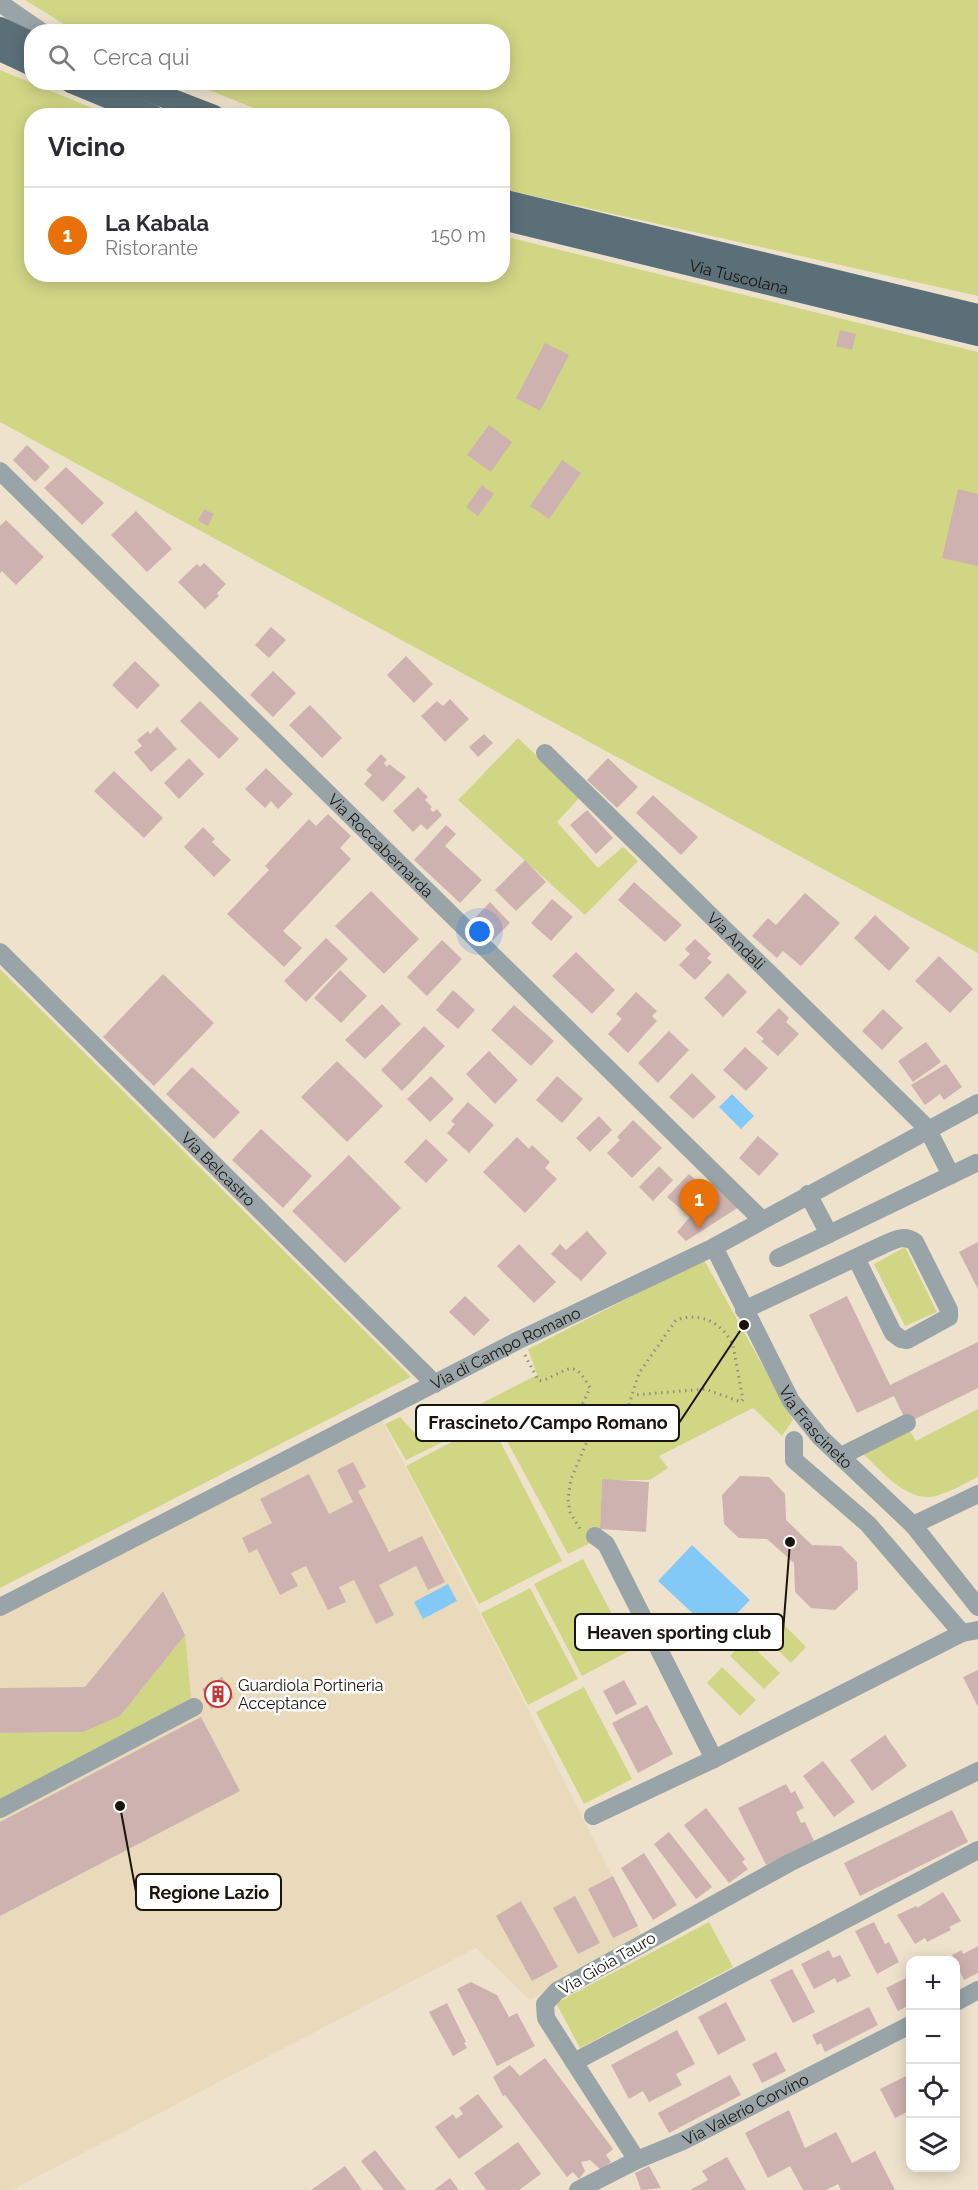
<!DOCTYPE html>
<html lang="it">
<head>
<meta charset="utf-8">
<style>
	:root { --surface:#fff; --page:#f2f2f3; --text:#2b2b33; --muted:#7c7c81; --line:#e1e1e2; --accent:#c43535 }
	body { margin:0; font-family:Raleway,sans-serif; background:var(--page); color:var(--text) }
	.controls { position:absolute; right:18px; bottom:18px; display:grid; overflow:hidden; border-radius:12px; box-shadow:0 3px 15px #0003 }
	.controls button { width:54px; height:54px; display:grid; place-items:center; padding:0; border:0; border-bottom:2px solid var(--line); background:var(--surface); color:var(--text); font:30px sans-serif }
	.you { position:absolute; left:480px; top:932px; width:21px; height:21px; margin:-15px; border:4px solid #fff; border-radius:50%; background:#1a73e8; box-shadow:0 0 0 9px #1a73e833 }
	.badge { display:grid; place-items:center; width:39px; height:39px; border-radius:50%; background:var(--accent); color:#fff; font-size:20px; font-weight:700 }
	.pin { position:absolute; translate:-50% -50px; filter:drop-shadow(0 2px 3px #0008) }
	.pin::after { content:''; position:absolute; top:32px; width:21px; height:18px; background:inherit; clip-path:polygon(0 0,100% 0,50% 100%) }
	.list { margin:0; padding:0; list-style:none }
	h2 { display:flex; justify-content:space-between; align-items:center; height:78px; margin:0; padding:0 24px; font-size:26px }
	h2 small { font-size:20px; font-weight:400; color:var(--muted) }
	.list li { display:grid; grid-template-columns:39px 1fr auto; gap:18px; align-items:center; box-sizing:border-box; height:96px; padding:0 24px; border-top:2px solid var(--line) }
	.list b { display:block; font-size:22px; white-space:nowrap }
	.list p { margin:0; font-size:20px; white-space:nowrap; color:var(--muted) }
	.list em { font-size:20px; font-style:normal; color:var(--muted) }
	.icon { flex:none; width:33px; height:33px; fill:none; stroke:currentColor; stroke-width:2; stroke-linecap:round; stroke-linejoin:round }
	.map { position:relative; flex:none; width:978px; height:2190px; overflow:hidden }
	.search { position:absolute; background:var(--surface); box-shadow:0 3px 15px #0003; left:24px; top:24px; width:486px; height:66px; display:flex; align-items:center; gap:15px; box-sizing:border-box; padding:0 21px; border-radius:24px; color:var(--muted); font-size:22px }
	.panel { position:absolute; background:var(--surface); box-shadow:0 3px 15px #0003; left:24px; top:108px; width:486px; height:174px; border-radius:24px }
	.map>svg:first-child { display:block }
	.built { fill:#eadabc }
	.green { fill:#d1d685 }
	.water { fill:#82c9f8 }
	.building { fill:#ceb2af }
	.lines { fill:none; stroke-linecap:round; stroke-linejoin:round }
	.path { stroke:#978d7d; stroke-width:3; stroke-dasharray:1.5 4.5; stroke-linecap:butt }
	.minor { stroke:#98a4a8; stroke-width:18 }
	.major { stroke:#5a6f77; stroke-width:22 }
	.labels { text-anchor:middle; stroke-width:5; stroke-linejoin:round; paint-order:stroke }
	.street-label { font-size:16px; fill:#19140c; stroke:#fff }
	.poi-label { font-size:16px; fill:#19140c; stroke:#fff; text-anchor:start }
	.leader { fill:none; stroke:#19140c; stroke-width:2 }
	.callout-dot { fill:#19140c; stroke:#fff; stroke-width:2 }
	.callout { fill:#fff; stroke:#19140c; stroke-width:2 }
	.callout-label { font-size:18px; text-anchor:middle; font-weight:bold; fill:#19140c }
</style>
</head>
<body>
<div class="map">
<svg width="978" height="2190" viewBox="0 0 978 2190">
	<rect width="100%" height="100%" fill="#efe2cc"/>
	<path class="built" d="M382 1420 642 1935 530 2000 476 1948 12 2190H0V1617Z"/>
	<path class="green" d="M25 0H978V296L503 189 502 116 271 115 192 83 502 82V32L75 31Z
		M0 70 109 115 32 116V274H502L503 236 978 352V953L0 422Z
		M518 738 580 797 557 822 598 868 623 847 638 861 585 915 458 800Z
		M0 969 411 1377 0 1588Z
		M905 1247 937 1312 905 1326 874 1264Z
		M704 1260 793 1420 782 1436 753 1408 659 1456 668 1468 650 1480H602L600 1529 590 1543 568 1554 494 1417 406 1460 385 1424 400 1417 418 1436 537 1375 528 1349Z
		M978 1409V1477C965 1483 953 1491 939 1495 909 1506 881 1470 861 1452L908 1428 916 1441Z
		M490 1422 562 1561 479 1604 406 1466Z
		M583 1559 631 1650 582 1676 534 1584Z
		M530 1588 578 1679 528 1705 481 1613Z
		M773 1614 806 1647 791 1663 757 1630Z
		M185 1635 191 1698 0 1801V1733L83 1732 120 1716Z
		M746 1640 780 1673 764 1689 730 1656Z
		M722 1667 756 1700 740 1716 707 1683Z
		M584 1687 632 1779 584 1804 536 1712Z
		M709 1922 733 1967 580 2048 556 2003Z"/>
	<path class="water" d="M732 1094 754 1116 741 1129 719 1107Z
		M692 1545 750 1600 716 1635 658 1581Z
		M448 1584 457 1601 423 1619 414 1602Z"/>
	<path class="building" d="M840 330 856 334 852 350 836 346Z
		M545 343 569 355 540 411 516 398Z
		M489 425 512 442 491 472 467 455Z
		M27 445 50 467 35 482 13 460Z
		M562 460 581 473 549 519 530 506Z
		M66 467 104 503 82 525 44 488Z
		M482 485 494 494 478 516 466 507Z
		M958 489 978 494V566L942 558Z
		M204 509 214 514 208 526 198 521Z
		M136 511 172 549 147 572 111 535Z
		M6 520 44 557 16 585 2 571 0 573V526Z
		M204 563 226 584 217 593 219 596 205 609 178 582 197 564 200 567Z
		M271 627 286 640 269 658 255 645Z
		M406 656 433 684 414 703 387 675Z
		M135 661 160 685 137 709 112 685Z
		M273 671 296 693 273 717 250 695Z
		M450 699 469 719 445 742 421 716 437 701 443 706Z
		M200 701 239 739 219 759 180 721Z
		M310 705 342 738 322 758 289 725Z
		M157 727 177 749 151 772 134 752 142 746 137 740 148 731 150 734Z
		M484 734 493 743 478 757 469 747Z
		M381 754 387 760 384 763 387 767 389 764 406 777 383 802 364 784 372 775 366 770Z
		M189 758 204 774 179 799 164 783Z
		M608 758 638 787 617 808 587 780Z
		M266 768 293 794 278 809 271 801 265 808 245 789Z
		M114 771 163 818 144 838 94 791Z
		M418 787 428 797 425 800 432 807 430 809 433 812 437 809 442 815 427 830 421 824 413 832 393 811Z
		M653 795 698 837 681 855 636 813Z
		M587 810 613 838 596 854 570 825Z
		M328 814 351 836 340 848 351 859 283 931 302 948 284 967 227 914 269 870 265 866 309 819 316 826Z
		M446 825 456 834 445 846 482 880 460 903 414 860Z
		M203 827 215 839 212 842 231 860 214 877 184 847Z
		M525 860 546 882 516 911 495 890Z
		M634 882 682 925 665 942 618 900Z
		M371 891 419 939 384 974 335 926Z
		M805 893 840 923 801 966 783 951 777 958 752 936 768 918 776 925Z
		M552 899 573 917 551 941 531 923Z
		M490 902 510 923 493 940 473 920Z
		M875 915 910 948 889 971 854 938Z
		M326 938 348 959 306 1002 284 981Z
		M695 939 711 954 707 958 712 962 695 980 679 965 690 954 685 949Z
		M442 940 462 959 427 996 407 977Z
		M576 952 615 990 592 1014 552 976Z
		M939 956 973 989 950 1013 915 981Z
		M340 970 367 996 341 1023 314 998Z
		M728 973 747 992 723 1017 704 998Z
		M163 974 214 1023 154 1086 103 1037Z
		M453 990 475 1010 458 1029 436 1010Z
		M636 992 657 1011 652 1016 657 1021 628 1053 608 1034 622 1019 616 1014Z
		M382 1004 401 1024 365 1059 345 1040Z
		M514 1005 554 1041 531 1066 491 1030Z
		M779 1008 789 1018 786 1022 799 1034 778 1056 761 1041 764 1039 756 1032Z
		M883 1009 903 1028 882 1050 862 1031Z
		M424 1026 445 1046 402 1091 381 1070Z
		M669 1031 689 1050 658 1083 638 1063Z
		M926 1042 941 1062 913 1082 898 1061Z
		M745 1047 768 1068 746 1091 723 1070Z
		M489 1051 518 1080 495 1104 466 1074Z
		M337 1061 383 1106 347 1142 301 1097Z
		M946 1064 962 1087 944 1100 940 1094 925 1105 911 1085Z
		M192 1067 240 1112 214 1139 166 1094Z
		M692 1073 716 1097 693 1119 669 1097Z
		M431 1076 454 1099 430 1122 407 1099Z
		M557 1076 583 1099 562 1123 536 1100Z
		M468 1102 494 1125 469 1153 447 1133 455 1124 451 1121Z
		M599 1116 612 1130 590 1152 576 1138Z
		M633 1120 662 1148 632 1178 607 1153 620 1140 617 1137Z
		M261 1129 312 1176 283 1208 232 1160Z
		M758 1136 779 1154 759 1176 739 1158Z
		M517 1137 529 1149 532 1145 550 1162 545 1168 557 1179 525 1213 483 1172Z
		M426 1139 448 1160 426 1183 404 1162Z
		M349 1155 401 1208 345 1263 292 1211Z
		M659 1166 673 1180 653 1201 639 1187Z
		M689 1174 706 1189 712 1183 739 1207 686 1241 677 1232 690 1217 667 1197Z
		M587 1231 607 1253 581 1281 551 1254 560 1244 566 1250Z
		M978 1242V1289L959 1252Z
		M519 1244 556 1282 534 1303 497 1266Z
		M465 1296 490 1320 474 1336 449 1312Z
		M847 1296 890 1385 978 1342V1388L907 1423 894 1396 857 1413 809 1315Z
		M353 1462 366 1487 358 1491 389 1552 422 1536 445 1582 428 1590 416 1566 379 1585 394 1615 376 1624 354 1580 339 1587 346 1602 328 1610 306 1566 291 1573 298 1586 280 1595 257 1549 249 1553 242 1538 272 1523 260 1499 309 1474 329 1514 353 1502 337 1470Z
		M740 1476 769 1477 785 1494 786 1520 812 1545 841 1546 857 1562 858 1589 835 1610 811 1608 795 1592 794 1563 767 1539 739 1538 724 1524 722 1495Z
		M602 1479 649 1482 646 1532 600 1529Z
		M163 1591 185 1635 120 1716 83 1732 0 1733V1688L85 1687Z
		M978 1670V1707L963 1677Z
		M222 1677 234 1698 211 1709 202 1689Z
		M624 1680 637 1704 616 1715 603 1691Z
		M647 1705 673 1754 638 1773 612 1723Z
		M201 1717 240 1791 0 1916V1822Z
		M885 1735 907 1766 872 1791 850 1760Z
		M823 1761 855 1802 834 1817 803 1776Z
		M786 1784 791 1793 795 1791 804 1808 796 1812 801 1823 805 1822 814 1841 766 1865 738 1808Z
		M706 1808 745 1859 742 1862 748 1869 729 1883 684 1825Z
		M952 1810 968 1842 860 1896 844 1863Z
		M669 1832 712 1887 696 1899 654 1844Z
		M644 1853 677 1905 653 1920 621 1868Z
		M613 1876 638 1926 613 1938 588 1889Z
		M943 1892 961 1921 949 1927 951 1930 927 1942 925 1938 915 1944 897 1915 916 1906 917 1908Z
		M575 1896 600 1943 578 1954 553 1908Z
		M521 1901 558 1967 532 1981 496 1916Z
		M874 1922 885 1944 889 1942 899 1962 877 1974 855 1931Z
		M978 1946V1973L964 1980 952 1955 962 1950 963 1954Z
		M829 1950 833 1958 840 1955 851 1976 837 1983 835 1978 814 1989 801 1964Z
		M792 1969 815 2012 793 2023 770 1980Z
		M910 1976V2005L898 2011 886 1988Z
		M471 1982 497 1995 509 2017 517 2013 535 2046 497 2066 457 1989Z
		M726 2002 746 2040 718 2055 698 2017Z
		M447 2003 466 2042 464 2043 467 2048 453 2056 429 2012Z
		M869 2007 878 2025 825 2052 821 2043 817 2045 812 2035Z
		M677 2030 695 2064 676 2074 682 2085 649 2102 643 2091 629 2099 611 2065Z
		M776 2052 786 2071 762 2083 752 2064Z
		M545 2058 613 2149 606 2155 611 2162 601 2170 590 2160 581 2162 585 2171 579 2179 573 2172 567 2177 505 2095 503 2096 493 2077 510 2065 520 2076Z
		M910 2074V2119L907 2112 895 2118 880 2089Z
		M730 2075 741 2095 669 2133 658 2113Z
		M478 2094 503 2127 459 2159 435 2127 453 2114 456 2119 463 2114 459 2108Z
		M789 2110 805 2148 836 2132 852 2163 875 2151 895 2190H841L838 2184 826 2190H803L790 2166 768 2178 745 2133Z
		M518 2142 541 2174 519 2190H486L474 2173Z
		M375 2150 406 2190H384L361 2161Z
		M727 2157 746 2190H690L708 2180 702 2171Z
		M345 2166 362 2190H311Z
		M649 2166 661 2188 641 2190 635 2173Z
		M450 2178 459 2190H434Z"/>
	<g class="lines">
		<path class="path" d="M525 1355 538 1380 542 1381C571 1369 573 1358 590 1388L583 1403 589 1437 571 1479 568 1499 570 1512 580 1529
			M589 1437 625 1417 639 1373 676 1320C699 1312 720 1321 732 1343 734 1347 741 1391 743 1399L741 1402 705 1389 634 1395"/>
		<g class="minor">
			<path d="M0 3 42 32"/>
			<path id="s1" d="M0 471 761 1219"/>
			<path id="s2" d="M545 753 927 1128 951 1175"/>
			<path id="s3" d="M0 952 435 1384"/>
			<path d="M808 1194 829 1234 976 1163"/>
			<path id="s4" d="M714 1247 791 1401 820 1437 913 1525 978 1494"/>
			<path d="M778 1258 829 1234"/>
			<path d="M744 1310 883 1245C894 1240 904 1234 915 1242L949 1310V1317L907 1340 901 1339 893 1333 856 1258"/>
			<path d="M794 1440V1460L868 1524 962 1633"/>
			<path d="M841 1456 907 1423"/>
			<path d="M913 1525 978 1607"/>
			<path d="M595 1536 606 1544 714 1759"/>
			<path id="s5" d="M0 1607 517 1341 714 1247 978 1103"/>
			<path d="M978 1771 789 1863 557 1991 545 2004 546 2018 574 2062 978 1850"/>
			<path d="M0 1809 194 1707"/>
			<path d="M593 1816 714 1759 962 1633 978 1630"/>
			<path d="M956 2002 978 1990"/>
			<path d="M574 2062 637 2160"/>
			<path id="s6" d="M578 2190 637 2160 683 2141 910 2025"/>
		</g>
		<g class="major">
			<path d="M0 28 32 43"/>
			<path d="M0 50 32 65"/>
			<path d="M71 82 153 116"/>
			<path d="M126 82 214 116"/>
			<path d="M502 200 978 315"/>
			<path id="s7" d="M502 219 978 335"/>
		</g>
	</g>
	<defs>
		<symbol id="building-ring" viewBox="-11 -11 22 22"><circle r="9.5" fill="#fff" stroke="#c43535" stroke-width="1.5"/><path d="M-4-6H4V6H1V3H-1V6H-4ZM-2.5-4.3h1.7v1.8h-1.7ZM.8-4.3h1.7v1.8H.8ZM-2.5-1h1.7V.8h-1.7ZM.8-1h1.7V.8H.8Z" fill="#c43535"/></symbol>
	</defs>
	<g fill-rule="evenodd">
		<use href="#building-ring" x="203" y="1679" width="30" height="30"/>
	</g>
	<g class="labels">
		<g class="street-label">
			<text dy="6" stroke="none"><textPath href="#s7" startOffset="244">Via Tuscolana</textPath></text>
			<text dy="6" stroke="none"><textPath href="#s1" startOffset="534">Via Roccabernarda</textPath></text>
			<text dy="6" stroke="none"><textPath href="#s2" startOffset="268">Via Andali</textPath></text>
			<text dy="6" stroke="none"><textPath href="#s3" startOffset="308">Via Belcastro</textPath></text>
			<text dy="6" stroke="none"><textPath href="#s5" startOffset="568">Via di Campo Romano</textPath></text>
			<text dy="6" stroke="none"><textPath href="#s4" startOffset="208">Via Frascineto</textPath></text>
			<text transform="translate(607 1963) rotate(-30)" y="6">Via Gioia Tauro</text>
			<text dy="6" stroke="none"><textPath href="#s6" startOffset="186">Via Valerio Corvino</textPath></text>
		</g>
		<g class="poi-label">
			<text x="238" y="1691">Guardiola Portineria<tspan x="238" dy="18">Acceptance</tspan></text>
		</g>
	</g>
	<path class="leader" d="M744 1325L679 1423M790 1542L783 1632M120 1806L136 1892"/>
	<g class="callout-dot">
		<circle cx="744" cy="1325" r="6"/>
		<circle cx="790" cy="1542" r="6"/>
		<circle cx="120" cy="1806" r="6"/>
	</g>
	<g class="callout">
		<rect x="416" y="1405" width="263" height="36" rx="6"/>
		<rect x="575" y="1614" width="208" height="36" rx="6"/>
		<rect x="136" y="1874" width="145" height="36" rx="6"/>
	</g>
	<g class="callout-label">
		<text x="548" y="1429">Frascineto/Campo Romano</text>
		<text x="679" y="1639">Heaven sporting club</text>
		<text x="209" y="1899">Regione Lazio</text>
	</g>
</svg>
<div class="controls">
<button>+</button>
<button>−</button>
<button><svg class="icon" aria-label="locate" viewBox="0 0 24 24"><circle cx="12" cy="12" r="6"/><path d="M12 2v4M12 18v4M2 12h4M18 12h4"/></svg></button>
<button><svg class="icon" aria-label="layers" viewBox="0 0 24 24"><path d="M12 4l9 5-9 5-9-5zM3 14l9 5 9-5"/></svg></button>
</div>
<div class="you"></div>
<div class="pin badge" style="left:699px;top:1229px;background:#e8710a">1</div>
<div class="search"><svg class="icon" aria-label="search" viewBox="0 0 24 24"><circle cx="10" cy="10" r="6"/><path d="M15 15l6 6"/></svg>Cerca qui</div>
<section class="panel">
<h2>Vicino<small></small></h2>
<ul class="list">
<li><span class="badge" style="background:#e8710a">1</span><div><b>La Kabala</b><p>Ristorante</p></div><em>150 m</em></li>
</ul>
</section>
</div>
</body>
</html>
